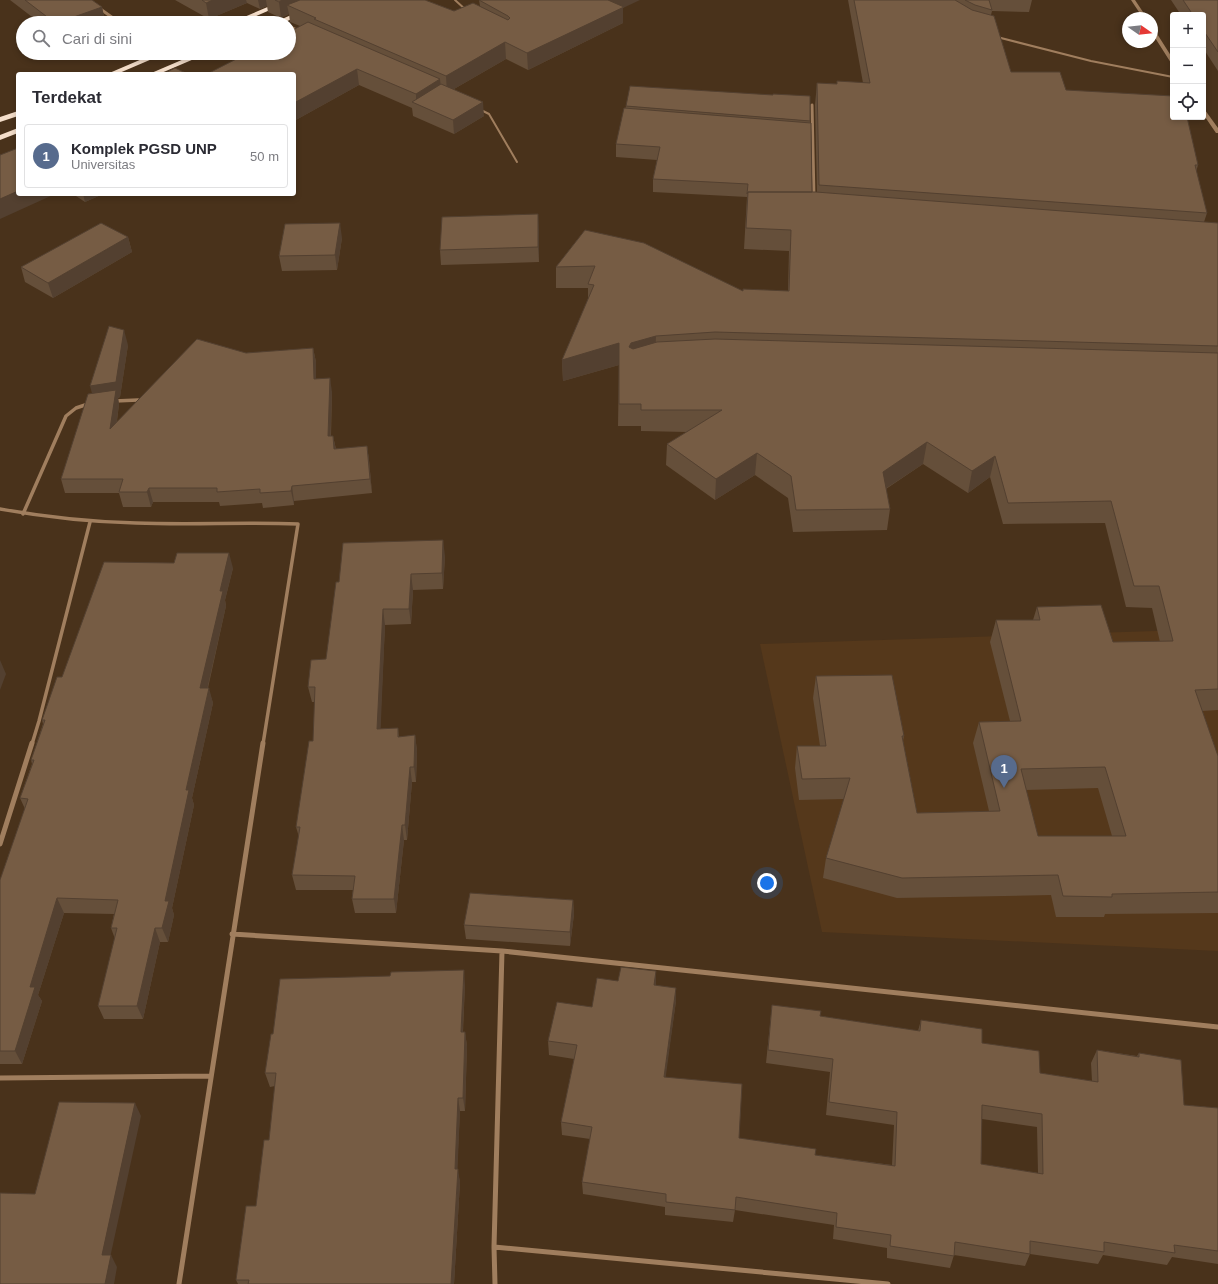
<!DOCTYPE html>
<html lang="id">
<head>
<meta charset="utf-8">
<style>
	:root { --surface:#fff; --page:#f7f7f7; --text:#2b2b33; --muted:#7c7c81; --line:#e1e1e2; --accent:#576b8d }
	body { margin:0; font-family:Arial,sans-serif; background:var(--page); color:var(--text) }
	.controls { position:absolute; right:12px; top:12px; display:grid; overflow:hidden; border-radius:4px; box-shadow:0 2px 6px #0003 }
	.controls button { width:36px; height:36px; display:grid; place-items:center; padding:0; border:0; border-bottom:1px solid var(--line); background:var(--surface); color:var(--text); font:20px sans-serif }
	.compass { position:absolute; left:1122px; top:12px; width:36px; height:36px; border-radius:50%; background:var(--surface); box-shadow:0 2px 6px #0003; rotate:104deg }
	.you { position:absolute; left:767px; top:883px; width:14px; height:14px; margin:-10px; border:3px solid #fff; border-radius:50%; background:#1a73e8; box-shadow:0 0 0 6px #1a73e833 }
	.badge { display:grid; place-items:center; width:26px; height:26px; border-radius:50%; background:var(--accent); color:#fff; font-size:13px; font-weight:700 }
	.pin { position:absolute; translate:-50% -33px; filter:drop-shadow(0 1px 2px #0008) }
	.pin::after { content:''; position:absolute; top:21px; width:14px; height:12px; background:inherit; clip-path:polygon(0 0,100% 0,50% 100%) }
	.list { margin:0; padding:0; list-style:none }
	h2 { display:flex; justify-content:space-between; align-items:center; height:52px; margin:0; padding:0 16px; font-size:17px }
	h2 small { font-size:13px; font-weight:400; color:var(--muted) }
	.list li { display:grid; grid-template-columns:26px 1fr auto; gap:12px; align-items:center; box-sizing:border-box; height:64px; margin:0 8px 8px; padding:0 8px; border:1px solid var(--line); border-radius:4px }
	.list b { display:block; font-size:15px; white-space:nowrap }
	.list p { margin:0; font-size:13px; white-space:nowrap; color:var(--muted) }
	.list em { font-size:13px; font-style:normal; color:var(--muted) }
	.icon { flex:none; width:22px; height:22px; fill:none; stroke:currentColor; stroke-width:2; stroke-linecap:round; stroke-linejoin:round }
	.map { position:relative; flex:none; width:1218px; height:1284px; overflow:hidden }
	.search { position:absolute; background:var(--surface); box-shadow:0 2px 6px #0003; left:16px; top:16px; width:280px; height:44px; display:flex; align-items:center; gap:10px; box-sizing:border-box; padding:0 14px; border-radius:22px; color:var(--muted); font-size:15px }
	.panel { position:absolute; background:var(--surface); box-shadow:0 2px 6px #0003; left:16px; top:72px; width:280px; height:124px; border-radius:4px }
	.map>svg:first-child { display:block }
	.built { fill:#55381b }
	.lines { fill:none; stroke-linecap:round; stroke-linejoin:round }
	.service { stroke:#a07e5e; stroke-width:2 }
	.minor-far2 { stroke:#a07e5e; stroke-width:3 }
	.minor-far1 { stroke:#a07e5e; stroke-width:3.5 }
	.minor { stroke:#a07e5e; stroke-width:5 }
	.tertiary { fill:#a07e5e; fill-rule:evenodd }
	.trunk { fill:#f4deca; fill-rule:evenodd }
	.wall { fill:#654f3a; fill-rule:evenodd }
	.shaded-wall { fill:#534030 }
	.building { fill:#765c44; stroke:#534030; fill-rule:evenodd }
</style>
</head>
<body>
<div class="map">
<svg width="1218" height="1284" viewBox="0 0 1218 1284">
	<rect width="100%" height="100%" fill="#49321b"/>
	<path class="built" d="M1218 629V951L822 932 760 644Z"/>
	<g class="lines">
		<path class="service" d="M455 0 466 10
			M289 26 298 30
			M997 37 1091 61 1173 77
			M481 110 489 114 517 162"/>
		<path class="minor-far2" d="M99 8 120 23
			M812 105 814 198"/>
		<path class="minor-far1" d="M115 401 138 400
			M0 509C45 517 90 522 136 523 190 525 244 522 298 524L263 744
			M23 514 66 416 76 408 88 404
			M32 744 39 721 90 522"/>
		<path class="minor" d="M0 844 32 743
			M232 934 502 951 1218 1027
			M0 1078 210 1076
			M494 1247 888 1284
			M179 1284 263 743
			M495 1284 494 1247 502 951"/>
		<path class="tertiary" d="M1131 0H1135L1147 18H1143Z
			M1152 28 1154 29 1173 59V64L1171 63 1152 33Z
			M1203 110H1205L1218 128V133H1216L1203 114Z"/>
		<path class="trunk" d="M284 0H293L240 23H230Z
			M325 0H334L283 23H273Z
			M156 53H166L117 74H107Z
			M198 53H208L159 74H149Z
			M18 111V116L0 122V117Z
			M18 128V133L0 140V135Z"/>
	</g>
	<path class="wall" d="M10 0H92L102 7 105 21 100 23H40Z
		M175 0H425L454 11 480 6 479 0 623 8V23L528 70 506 59 454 89 484 116 454 134 413 116 412 108 359 85 294 121V74L300 26 290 22 289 14 281 18 268 12 267 6 260 9 247 3 209 19Z
		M848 0H1032L1029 12 992 11 991 15 1011 72 1066 90 1198 165 1196 172 1207 213 1204 222 1218 223V710L1202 711 1218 756V913L1105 914 1104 917H1056L1051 895 897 898 823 878 826 858 844 799 799 800 795 768 797 746H820L813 698 816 676 904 736 903 741 917 813 989 811 973 743 979 722 1010 721 990 642 996 620H1033L1037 607 1113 642H1160L1152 608 1126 607 1105 523 1003 524 990 477 968 493 923 464 886 489 890 509 887 530 793 532 788 498 755 475 715 500 666 465 667 444 687 432 641 431V426H618L619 365 563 381 562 360 588 299V288H556V267L585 230 743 291H788L789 251 744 249 747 197 653 192V179L657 160 616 157V144L626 106 810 121 812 192H817L815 105 817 83 837 84 863 83ZM1098 788 1112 836H1038L1026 790Z
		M1171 0H1218V71L1203 48V15H1181Z
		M73 194H103L85 202Z
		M539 229V262L441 265 440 250Z
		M128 237 132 252 53 298 25 282 21 267Z
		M342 238 337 270 282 271 279 256Z
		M128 345 120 397 118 398 119 404 117 421 246 353 313 348 316 362V379L332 392 331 436H333L336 449 367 446 369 460 372 493 294 501V505L263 508 262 503 220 506 219 502H153L151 507H123L119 493H65L61 479 92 393Z
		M445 556 443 589 413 590 411 624 385 625 380 729 398 728 399 737 415 735 417 751 416 782H412L407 840H404L396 913H355L352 899 353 890H296L292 875 299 837 296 827 313 741 315 702H312L308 687 326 659 339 582Z
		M233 568 225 600 226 606 208 688 213 703 192 798 194 805 172 908 174 915 168 942H160L143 1019H104L98 1006 115 939 111 928 114 914 64 913 38 995 42 1001 22 1064H0V880L25 809 20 798 32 764 31 760 43 724 42 720 62 677Z
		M573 900 574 914 570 946 466 939 464 925Z
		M618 981 656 985 676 1001 665 1077 739 1138 815 1155 892 1165 894 1125 826 1115 830 1072 766 1063 772 1005 820 1016 918 1031 921 1020 982 1043 1040 1073 1092 1081 1091 1063 1097 1050 1137 1056 1139 1053 1184 1105 1218 1108V1264L1172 1257 1167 1265 1103 1255 1098 1264 1030 1254 1025 1266 954 1255 950 1268 887 1258V1248L833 1239 834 1225 735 1210 733 1222 665 1215V1207L583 1194 582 1182 590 1139 562 1135 561 1122 574 1059 549 1055 548 1041 592 1007ZM982 1119 1037 1127 1038 1173 981 1164Z
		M465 984 463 1032H465L467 1046 465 1111H460L457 1169 460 1182 454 1284H238L236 1280 256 1206 269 1140 275 1086 270 1087 265 1073 273 1034Z"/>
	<path class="shaded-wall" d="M213 0H246L247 3 209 19 206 3Z
		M258 0H266L267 6 260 9Z
		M282 0H321L287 5 289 14 281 18 279 2Z
		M607 0H640L623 8V23L528 70 527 53Z
		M102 7 105 21 100 23H57Z
		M505 42 506 59 447 93 446 76Z
		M357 69 359 85 294 121V103Z
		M440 79 442 96 416 104V94Z
		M483 102 484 116 454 134 453 120Z
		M18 191V194H55L0 219V199Z
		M83 194H103L85 202Z
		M538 214 539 229V262L538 247Z
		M340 223 342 238 337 270 335 255Z
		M128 237 132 252 53 298 48 283Z
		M124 330 128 345 120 397 118 398 119 404 114 443 94 401 90 386Z
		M656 336 655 357 631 364 629 347 631 343Z
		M619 343V365L563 381 562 360Z
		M313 348 316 362V393L314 379Z
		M330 378 332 392 330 451 328 436Z
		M333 436 336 450 334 449Z
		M927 442 923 464 879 493 883 472Z
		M367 446 369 460 372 493 370 479Z
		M757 453 755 475 715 500 716 479Z
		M995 456 990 477 968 493 972 471Z
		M292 486 294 501V505L291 491Z
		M149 488 153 502 151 507 147 492Z
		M443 540 445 556 443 589 442 573Z
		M229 553 233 568 225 600 226 606 204 703 200 688 220 591Z
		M411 574 413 590 411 624 409 609Z
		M383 609 385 625 380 744 377 729Z
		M0 660 6 674 0 690Z
		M209 688 213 703 192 798 194 805 172 908 174 915 168 942 162 928 165 901 186 790Z
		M415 735 417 751 416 782 414 767Z
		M410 767 412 782 407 840 405 825Z
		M402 825 404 840 396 913 394 899Z
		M57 898 64 913 38 995 42 1001 22 1064 15 1051 30 987Z
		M573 900 574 914 570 946V932Z
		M155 928 160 942 143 1019 137 1006Z
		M464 970 465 984 462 1046 461 1032Z
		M656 971V985H654Z
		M676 988V1001L664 1090V1077Z
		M465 1032 467 1046 465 1111 463 1098Z
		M458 1098 460 1111 457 1182 455 1169Z
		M135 1103 141 1116 108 1267 102 1255Z
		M458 1169 460 1182 454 1284H451Z
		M111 1255 117 1267 114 1284H105Z"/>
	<path class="building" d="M25 0H92L102 7 57 23H55Z
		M202 0H213L206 3Z
		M275 0H282L279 2Z
		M300 0H425L454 11 473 3 508 20 510 18 508 16 479 0H608L624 7 527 53 505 42 446 76 314 19 316 18 287 5Z
		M854 0H955L972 10 994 16 1011 72H1060L1066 90 1173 96V117H1187L1198 165H1195L1207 213 819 185 817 83 837 84V81L870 83Z
		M965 0H989L992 10 975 5Z
		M1183 0H1218V52L1203 30V15H1193Z
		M308 22 440 79 416 94 357 69 294 103V74H207L248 53H289V32Z
		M175 68 188 74H163Z
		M441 84 483 102 453 120 412 102Z
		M630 86 773 95V94L810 96V121L626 106Z
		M624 108 811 123 812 192H748L747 194 748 184 653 179 660 147 616 144Z
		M18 148V191L0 199V155Z
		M748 192H816L1218 223V346L715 332 656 336 631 343 629 347 633 349 657 342 715 339 1218 353V689L1195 690 1218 756V892L1112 894V897L1063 896 1058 875 902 878 826 858 850 778 802 779 797 746H826L816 676 892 675 904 736H902L917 813 1000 811 979 722 1021 721 996 620H1040L1037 607 1101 605 1113 642 1173 641 1159 586H1134L1111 501 1008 503 995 456 972 471 927 442 883 472 890 509 796 510 791 476 757 453 716 479 667 444 722 410H641V404H619V343L562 360 594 285 588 284 595 266 556 267 585 230 644 243 743 291V289L789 291 791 230 746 228ZM1105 767 1126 836H1038L1021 769Z
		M538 214V247L440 250 442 217Z
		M101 223 128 237 48 283 21 267Z
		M340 223 335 255 279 256 285 224Z
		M109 326 124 330 116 382 90 386Z
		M197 339 246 353 313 348 314 379 330 378 328 436H333L334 449 367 446 370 479 292 486 291 491 260 493V489L217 492V488H149L147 492H119L123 479H61L88 394 116 390 110 429Z
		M443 540 442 573 411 574 409 609H383L377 729 398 728V737L415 735 414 767H410L405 825H402L394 899H352L355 876 292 875 300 827H296L309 741H313L315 687H308L311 660 326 659 336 582H339L343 543Z
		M177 553H229L220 591H223L200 688H209L186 790H189L165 901H169L162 928H155L137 1006H98L117 928H111L118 900 57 898 30 987H35L15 1051H0V880L28 799 20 798 34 760H31L45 720H42L57 677H62L104 562 174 563Z
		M470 893 573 900 570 932 464 925Z
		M621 967 656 971 654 985 676 988 664 1077 742 1084 739 1138 816 1149 815 1155 895 1166 897 1112 829 1102 833 1059 768 1050 772 1005 821 1011 820 1016 920 1031 921 1020 982 1029V1043L1039 1051 1040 1073 1098 1082 1097 1050 1139 1057V1053L1181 1060 1184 1105 1218 1108V1251L1174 1245 1175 1253 1104 1242V1252L1030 1241V1254L955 1242 954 1256 890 1246 891 1235 836 1227 837 1213 736 1197 735 1210 666 1202V1194L582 1182 592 1127 561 1122 577 1045 548 1041 557 1002 592 1007 597 978 618 981ZM982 1105 1042 1114 1043 1174 981 1164Z
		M464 970 461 1032H465L463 1098H458L455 1169H458L451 1284H248L249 1280H236L246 1206H256L264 1140H269L276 1073H265L271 1034H273L280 979 390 976 391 972Z
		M59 1102 135 1103 102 1255H111L105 1284H0V1193L35 1194Z"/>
</svg>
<div class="controls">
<button>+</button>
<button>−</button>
<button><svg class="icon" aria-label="locate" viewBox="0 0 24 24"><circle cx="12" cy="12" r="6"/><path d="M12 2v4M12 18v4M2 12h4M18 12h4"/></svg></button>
</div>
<svg class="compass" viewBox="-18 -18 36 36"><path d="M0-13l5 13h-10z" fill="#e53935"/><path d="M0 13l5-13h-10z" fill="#7c7c81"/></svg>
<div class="you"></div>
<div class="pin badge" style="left:1004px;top:788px">1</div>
<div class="search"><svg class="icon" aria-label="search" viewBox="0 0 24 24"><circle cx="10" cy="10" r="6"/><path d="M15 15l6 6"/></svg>Cari di sini</div>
<section class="panel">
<h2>Terdekat<small></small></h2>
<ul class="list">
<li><span class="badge">1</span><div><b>Komplek PGSD UNP</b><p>Universitas</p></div><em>50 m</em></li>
</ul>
</section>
</div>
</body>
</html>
